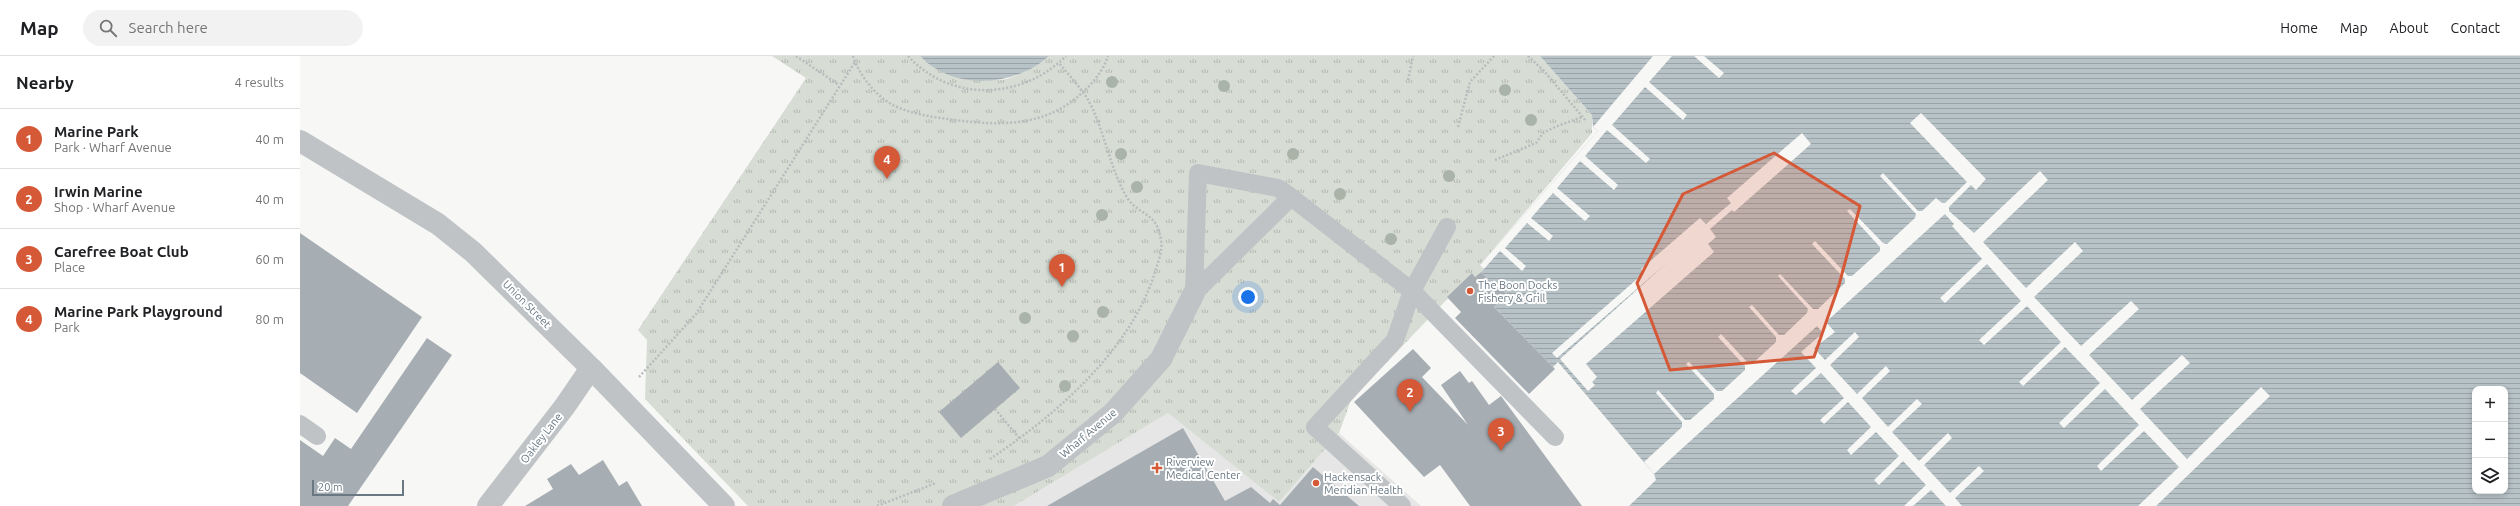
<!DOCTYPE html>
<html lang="en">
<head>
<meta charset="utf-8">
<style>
	:root { --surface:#fff; --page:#f2f2f2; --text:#202124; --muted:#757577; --line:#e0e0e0; --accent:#d55837 }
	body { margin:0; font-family:Ubuntu,sans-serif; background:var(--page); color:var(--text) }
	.controls { position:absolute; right:12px; bottom:12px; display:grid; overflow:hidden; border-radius:8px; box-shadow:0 2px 6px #0003 }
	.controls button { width:36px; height:36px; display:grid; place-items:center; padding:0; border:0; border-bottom:1px solid var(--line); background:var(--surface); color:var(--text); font:20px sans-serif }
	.scale { position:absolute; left:12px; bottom:10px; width:92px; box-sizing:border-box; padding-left:4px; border:2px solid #697883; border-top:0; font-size:11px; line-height:14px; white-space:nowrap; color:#697883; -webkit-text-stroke:3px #fff; paint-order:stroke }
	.you { position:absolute; left:948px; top:241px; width:14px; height:14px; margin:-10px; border:3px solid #fff; border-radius:50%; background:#1a73e8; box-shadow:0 0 0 6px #1a73e833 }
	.badge { display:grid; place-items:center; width:26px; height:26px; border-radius:50%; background:var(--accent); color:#fff; font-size:13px; font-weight:700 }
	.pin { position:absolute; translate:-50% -33px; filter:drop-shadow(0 1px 2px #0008) }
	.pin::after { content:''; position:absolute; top:21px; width:14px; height:12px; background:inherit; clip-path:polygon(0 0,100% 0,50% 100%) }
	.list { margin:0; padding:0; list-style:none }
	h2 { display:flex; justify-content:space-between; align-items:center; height:52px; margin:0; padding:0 16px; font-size:17px }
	h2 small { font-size:13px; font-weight:400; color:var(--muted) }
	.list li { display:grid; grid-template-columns:26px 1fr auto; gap:12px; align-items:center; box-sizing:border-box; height:60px; padding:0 16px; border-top:1px solid var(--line) }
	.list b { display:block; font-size:15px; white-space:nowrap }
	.list p { margin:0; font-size:13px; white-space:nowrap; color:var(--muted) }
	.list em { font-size:13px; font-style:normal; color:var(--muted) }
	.icon { flex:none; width:22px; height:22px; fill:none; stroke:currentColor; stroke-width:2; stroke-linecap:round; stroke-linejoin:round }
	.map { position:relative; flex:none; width:2220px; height:450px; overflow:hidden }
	header { display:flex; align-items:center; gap:24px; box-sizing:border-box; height:56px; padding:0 20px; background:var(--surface); border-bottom:1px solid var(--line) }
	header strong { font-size:19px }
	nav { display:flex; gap:22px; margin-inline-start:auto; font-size:14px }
	.search { width:280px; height:36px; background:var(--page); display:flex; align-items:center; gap:10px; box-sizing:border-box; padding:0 14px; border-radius:22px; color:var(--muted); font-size:15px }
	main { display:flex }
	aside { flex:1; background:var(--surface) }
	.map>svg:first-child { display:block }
	.built { fill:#e5e6e5 }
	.park { fill:url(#park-tufts) }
	.water { fill:url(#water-rules); fill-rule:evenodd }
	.pier { fill:#f7f7f5 }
	.building { fill:#a7aeb3 }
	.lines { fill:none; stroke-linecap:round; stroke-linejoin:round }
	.path { stroke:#b9bcbe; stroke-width:2.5; stroke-dasharray:2 2; stroke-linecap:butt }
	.lane { stroke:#bfc3c6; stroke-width:18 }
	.street { stroke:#bfc3c6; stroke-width:22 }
	.tree { fill:#aab3a7 }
	.marked { fill:#d55837; fill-opacity:0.2; stroke:#d55837; stroke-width:3; stroke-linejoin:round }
	.poi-dot { fill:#d55837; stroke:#fff; stroke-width:1.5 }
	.labels { text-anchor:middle; stroke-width:4; stroke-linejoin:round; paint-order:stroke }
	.poi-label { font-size:11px; fill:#697883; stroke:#fff; text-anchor:start }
	.street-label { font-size:11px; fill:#697883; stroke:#fff }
</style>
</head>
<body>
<header>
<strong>Map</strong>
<div class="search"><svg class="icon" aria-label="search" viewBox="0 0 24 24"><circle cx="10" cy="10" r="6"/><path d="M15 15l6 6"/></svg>Search here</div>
<nav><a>Home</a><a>Map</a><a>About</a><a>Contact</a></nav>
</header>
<main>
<aside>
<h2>Nearby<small>4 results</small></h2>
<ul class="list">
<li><span class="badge">1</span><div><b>Marine Park</b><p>Park · Wharf Avenue</p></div><em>40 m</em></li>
<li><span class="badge">2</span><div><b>Irwin Marine</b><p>Shop · Wharf Avenue</p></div><em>40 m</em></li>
<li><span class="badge">3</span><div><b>Carefree Boat Club</b><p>Place</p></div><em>60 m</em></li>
<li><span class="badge">4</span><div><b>Marine Park Playground</b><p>Park</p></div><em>80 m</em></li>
</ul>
</aside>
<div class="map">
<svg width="2220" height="450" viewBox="0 0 2220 450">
	<defs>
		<pattern id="park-tufts" width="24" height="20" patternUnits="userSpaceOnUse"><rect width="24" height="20" fill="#d7dcd4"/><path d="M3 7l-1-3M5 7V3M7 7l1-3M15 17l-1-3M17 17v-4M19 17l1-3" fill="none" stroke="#b2b7b1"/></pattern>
		<pattern id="water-rules" width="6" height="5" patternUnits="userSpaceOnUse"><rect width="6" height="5" fill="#b8c3c7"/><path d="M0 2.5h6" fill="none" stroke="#9aa3a7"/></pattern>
	</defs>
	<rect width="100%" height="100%" fill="#f7f7f5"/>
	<path class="built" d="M868 357 979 446 1039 377 1121 450H714Z"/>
	<path class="park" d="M472 0H620L624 4C647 11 672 21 696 24 709 26 739 9 749 0H1240L1292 59V77L1180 209 1184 213 1175 221 1172 217 1051 344 1039 377 979 446 868 357 714 450H448L345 343 347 284 338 274 506 22Z"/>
	<path class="water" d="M620 0H749C715 31 653 35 620 0Z
		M1240 0H2220V450H1329L1356 424 1354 418 1258 306 1253 311 1194 251 1207 238 1194 224 1191 226 1181 216 1184 213 1180 209 1298 75 1293 71 1292 59ZM2175 333H2205V435H2175Z"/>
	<path class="pier" d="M1353 0H1372L1349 26 1387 59 1383 64 1345 31 1312 69 1350 103 1346 107 1307 74 1285 100 1318 129 1314 134 1280 105 1257 132 1290 160 1285 165 1253 137 1231 162 1253 180 1249 185 1227 167 1205 192 1226 210 1222 215 1200 195 1184 213 1180 209 1298 75 1293 71Z
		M1394 0H1404L1424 17 1419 22Z
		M1621 57 1686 123 1676 134 1671 129 1649 151V155L1674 177 1740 115 1748 124 1683 186 1726 232 1775 186 1783 195 1734 241 1781 290 1831 245 1839 253 1789 299 1832 344 1882 299 1890 307 1840 353 1887 403 1961 331 1970 340 1856 450H1838L1879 411 1844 375 1801 415 1797 410 1839 369 1805 333 1764 372 1759 367 1800 327 1765 291 1723 330 1719 326 1761 286 1727 250 1684 289 1679 284 1721 245 1687 208 1645 247 1640 242 1682 203 1652 170 1654 168 1645 158 1526 266 1535 276 1514 292 1525 304 1555 276 1559 281 1530 309 1557 338 1586 310 1590 315 1562 342 1588 371 1617 343 1622 348 1592 376 1619 405 1648 377 1652 382 1624 409 1650 437 1679 410 1684 415 1655 442 1662 450H1646L1631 434 1613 450H1604L1626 429 1603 405 1579 429 1574 424 1599 400 1576 376 1551 399 1547 394 1571 371 1548 346 1524 368 1520 364 1544 342 1521 317 1496 339 1491 335 1516 312 1501 296 1523 277 1517 270 1354 418 1344 406 1382 371V366L1356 337 1358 334 1385 364H1390L1414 343V338L1386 308 1389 306 1417 335H1422L1445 314V310L1418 281 1421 278 1448 307H1453L1476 286V281L1449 251 1452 249 1479 279H1484L1507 257 1508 253 1478 220 1480 218 1513 253H1518L1545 227V223L1512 188 1515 185 1548 220H1552L1580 195V191L1547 155 1550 153 1583 187 1587 188 1615 162 1616 158 1580 120 1583 117 1618 155H1622L1636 142 1642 147H1645L1667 126 1610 67Z
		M1502 77 1511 88 1434 156 1432 154 1410 173 1416 181 1408 188 1414 196 1286 308 1297 321 1292 326 1295 329 1288 335 1260 303 1369 205 1257 302 1252 297 1344 217 1341 213 1400 162 1406 168 1431 147 1427 142Z"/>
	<path class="building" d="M0 177 122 261 57 357 0 317Z
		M1181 216 1191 226 1193 224 1207 238 1194 251 1255 313 1229 338 1155 262 1161 256 1147 241 1172 217 1175 221Z
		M127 282 152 299 48 450H0V384L23 400 35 382 51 393Z
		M1113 293 1131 312 1122 321 1168 369 1141 329 1160 315 1169 327 1172 325 1189 349 1201 340 1282 450H1170L1140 409 1124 421 1054 346Z
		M698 306 720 332 661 382 639 356Z
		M883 372 925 445 951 431 970 447 973 443 980 449 1013 411 1059 450H747Z
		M303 404 319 430 327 425 342 450H225L253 433 247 423 271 408 279 419Z"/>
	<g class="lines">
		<path class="path" d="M496 0 539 29
			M553 0C559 19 577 42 595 50 614 59 634 61 654 64 702 70 747 71 784 35 794 26 804 13 808 0
			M608 0C651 47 722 44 766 0
			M1228 0 1244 15 1286 65
			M1108 24 1113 0
			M1158 71 1170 26 1194 0
			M1195 104 1236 87 1243 77 1255 71 1282 61
			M339 321 396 258 555 6
			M695 353 720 383
			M690 403C756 359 831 294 855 216 858 206 863 194 861 184 857 156 840 160 828 143 810 115 804 71 787 42 779 30 768 18 759 7
			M577 450 636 427"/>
		<path class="lane" d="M894 237 898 117 978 132 991 141 1112 235 1255 381
			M894 237 991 141
			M0 368 17 380
			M1102 450 1015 371 1095 284 1112 235 1147 171"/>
		<path class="street" d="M0 85 138 168 173 196 291 312 424 450
			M188 450 265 350 291 312
			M653 450 748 410 813 357 861 303 894 237"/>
	</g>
	<g class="tree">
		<circle cx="812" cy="26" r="6"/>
		<circle cx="924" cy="30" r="6"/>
		<circle cx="1205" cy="34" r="6"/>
		<circle cx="1231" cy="64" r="6"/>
		<circle cx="821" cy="98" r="6"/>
		<circle cx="993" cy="98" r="6"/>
		<circle cx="1149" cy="120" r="6"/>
		<circle cx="837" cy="131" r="6"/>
		<circle cx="1040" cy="138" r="6"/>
		<circle cx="802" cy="159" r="6"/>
		<circle cx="1091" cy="183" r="6"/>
		<circle cx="803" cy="256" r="6"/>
		<circle cx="725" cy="262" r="6"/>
		<circle cx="773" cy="280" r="6"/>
		<circle cx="765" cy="330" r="6"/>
	</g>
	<path class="marked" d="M1474 97 1560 150 1539 229 1514 301 1370 314 1337 227 1383 138Z"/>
	<g class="poi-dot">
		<circle cx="1170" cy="235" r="4"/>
		<path d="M855 406h4v4h4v4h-4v4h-4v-4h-4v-4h4z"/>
		<circle cx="1016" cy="427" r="4"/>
	</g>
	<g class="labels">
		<g class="poi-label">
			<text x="1178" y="233">The Boon Docks<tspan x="1178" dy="13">Fishery &amp; Grill</tspan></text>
			<text x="866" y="410">Riverview<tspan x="866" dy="13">Medical Center</tspan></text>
			<text x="1024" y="425">Hackensack<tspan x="1024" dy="13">Meridian Health</tspan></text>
		</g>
		<g class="street-label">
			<text transform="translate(227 248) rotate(45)" y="4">Union Street</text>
			<text transform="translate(788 377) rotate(-40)" y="4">Wharf Avenue</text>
			<text transform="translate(241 382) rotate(-52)" y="4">Oakley Lane</text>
		</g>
	</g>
</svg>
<div class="controls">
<button>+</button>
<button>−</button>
<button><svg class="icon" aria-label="layers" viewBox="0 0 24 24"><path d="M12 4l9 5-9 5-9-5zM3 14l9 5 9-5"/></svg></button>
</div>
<div class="scale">20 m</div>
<div class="you"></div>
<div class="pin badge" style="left:762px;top:231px">1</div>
<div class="pin badge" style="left:1110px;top:356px">2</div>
<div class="pin badge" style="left:1201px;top:395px">3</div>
<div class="pin badge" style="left:587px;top:123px">4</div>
</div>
</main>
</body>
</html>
